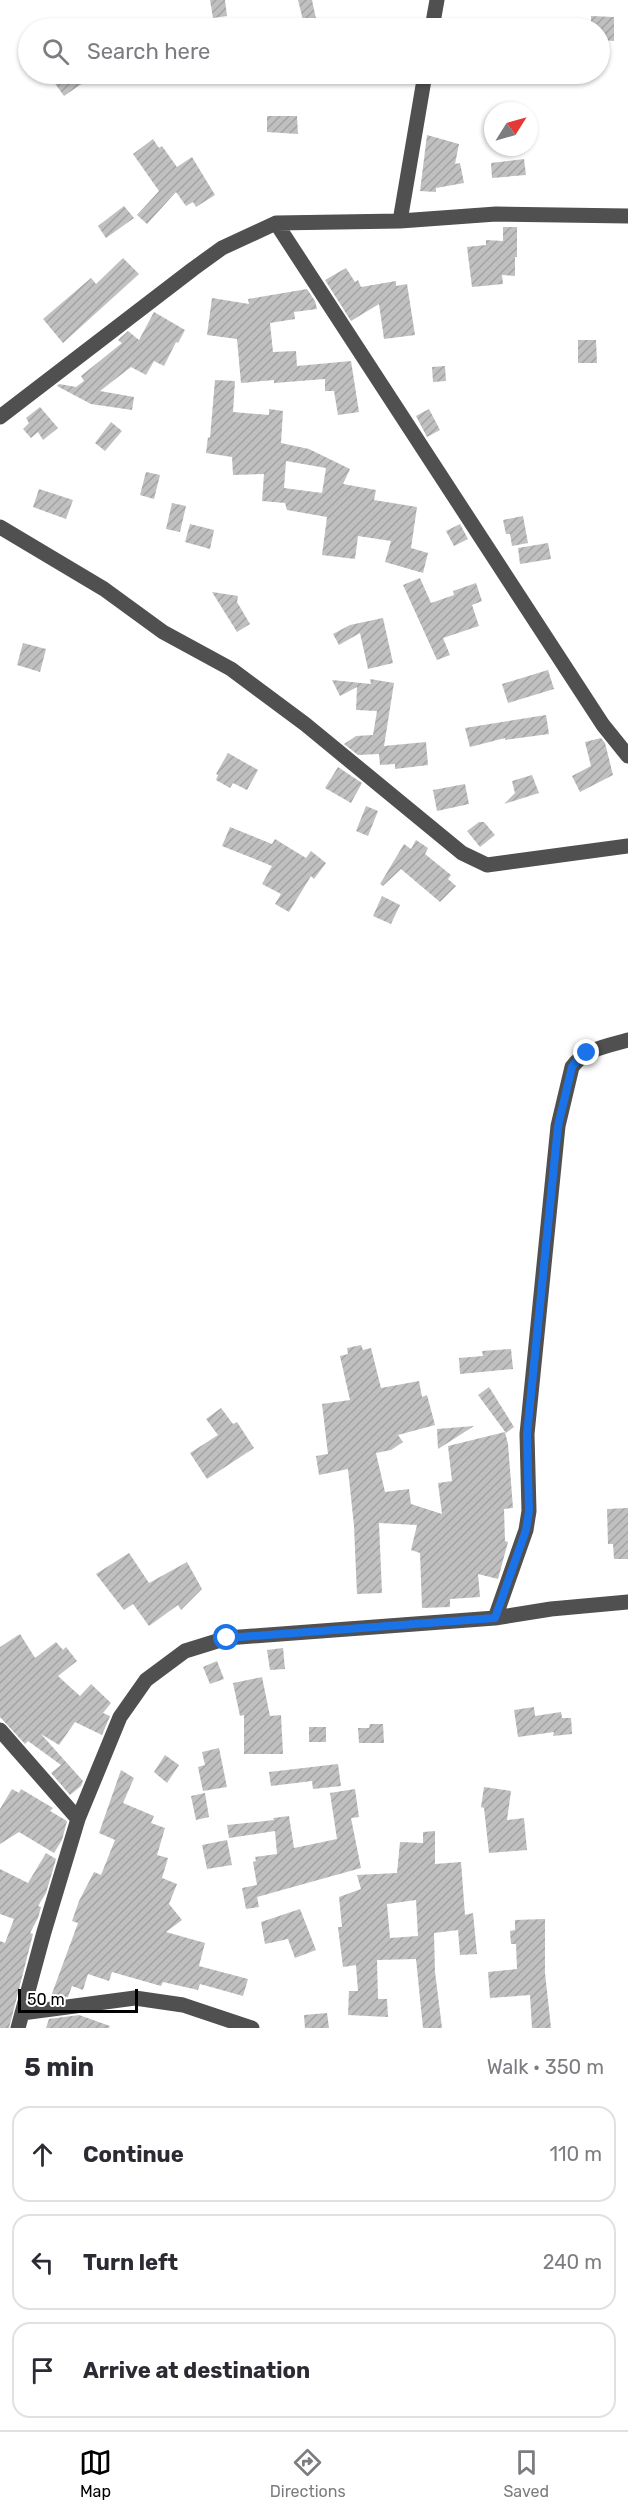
<!DOCTYPE html>
<html lang="en">
<head>
<meta charset="utf-8">
<style>
	:root { --surface:#fff; --page:#f2f2f3; --text:#2b2b33; --muted:#7c7c81; --line:#e1e1e2; --accent:#000 }
	body { margin:0; font-family:Rubik,sans-serif; background:var(--page); color:var(--text) }
	.compass { position:absolute; left:484px; top:102px; width:54px; height:54px; border-radius:50%; background:var(--surface); box-shadow:0 2px 4px #0004; rotate:53deg }
	.scale { position:absolute; left:18px; bottom:15px; width:120px; box-sizing:border-box; padding-left:6px; border:3px solid #000; border-top:0; font-size:16px; line-height:21px; white-space:nowrap; color:#000; -webkit-text-stroke:4px #fff; paint-order:stroke }
	.stop { position:absolute; width:18px; height:18px; margin:-14px; border:4px solid #1a73e8; border-radius:50%; background:#fff }
	.stop.end { background:#1a73e8; border-color:#fff; box-shadow:0 2px 6px #0008 }
	.list { margin:0; padding:0; list-style:none }
	h2 { display:flex; justify-content:space-between; align-items:center; height:78px; margin:0; padding:0 24px; font-size:26px }
	h2 small { font-size:20px; font-weight:400; color:var(--muted) }
	.list li { display:grid; grid-template-columns:39px 1fr auto; gap:18px; align-items:center; box-sizing:border-box; height:96px; margin:0 12px 12px; padding:0 12px; border:2px solid var(--line); border-radius:18px }
	.list b { display:block; font-size:22px; white-space:nowrap }
	.list em { font-size:20px; font-style:normal; color:var(--muted) }
	.icon { flex:none; width:33px; height:33px; fill:none; stroke:currentColor; stroke-width:2; stroke-linecap:round; stroke-linejoin:round }
	.map { position:relative; flex:none; width:628px; height:2028px; overflow:hidden }
	.search { position:absolute; background:var(--surface); box-shadow:0 2px 4px #0004; left:18px; right:18px; top:18px; height:66px; display:flex; align-items:center; gap:15px; box-sizing:border-box; padding:0 21px; border-radius:33px; color:var(--muted); font-size:22px }
	.sheet { height:402px; background:var(--surface) }
	nav { display:flex; justify-content:space-around; align-items:center; box-sizing:border-box; height:84px; border-top:2px solid var(--line); background:var(--surface); font-size:16px; color:var(--muted) }
	nav a { display:grid; justify-items:center; gap:3px }
	nav .on { color:var(--accent) }
	.map>svg:first-child { display:block }
	.building { fill:url(#building-hatch); fill-rule:evenodd }
	.lines { fill:none; stroke-linecap:round; stroke-linejoin:round }
	.minor { stroke:#505050; stroke-width:15 }
	.route { stroke:#1a73e8; stroke-width:8 }
</style>
</head>
<body>
<div class="map">
<svg width="628" height="2028" viewBox="0 0 628 2028">
	<defs>
		<pattern id="building-hatch" width="6" height="6" patternUnits="userSpaceOnUse" patternTransform="scale(1.5)"><rect width="6" height="6" fill="#c0c0c0"/><path d="M-1 1l2-2M0 6l6-6M5 7l2-2" fill="none" stroke="#a3a3a3"/></pattern>
	</defs>
	<rect width="100%" height="100%" fill="#fff"/>
	<path class="building" d="M210 0H225L227 16 213 18Z
		M298 0H312L318 28H305Z
		M591 16 614 17V41L600 40V28H591Z
		M48 74H96L64 96Z
		M267 116H297L298 134 267 132Z
		M427 135 459 144 455 164 460 163 464 183 436 188V192L420 191Z
		M153 139 159 148 162 146 177 167 192 157 215 195 196 207 193 202 186 206 176 192 147 224 137 215 159 191 133 154Z
		M524 159 526 175 492 178 491 163Z
		M124 206 134 218 106 238 98 226Z
		M503 227H517V257H515V276L502 275 503 284 472 287 467 247 486 245V240L503 241Z
		M123 258 139 274 63 343 43 319 91 278 96 284Z
		M346 268 355 282 358 280 361 287 396 281V286L407 284 415 335 384 339 379 304 351 321 325 280Z
		M307 289 315 301 317 309 294 312 295 319 270 323 273 352 296 351 297 366 351 361 359 412 338 415 334 391H325V379L274 383V380L241 383 237 339 207 335 212 298 249 304 248 299Z
		M154 312 185 330 178 343 176 342 164 366 154 361 146 375 131 367 100 391 134 397 132 410 91 404 57 386 59 384 76 387 84 381 81 376 122 343 118 340 128 331 139 340Z
		M578 340H596L597 363H578Z
		M445 366 446 381 433 382 432 367Z
		M215 380 235 381 233 412 269 415V409L283 411 281 443 309 449 350 469 343 484 376 490 374 500 417 507 411 548 428 553 423 573 385 562 391 541 358 536 355 559 322 555 327 517 287 510 285 503 262 501 264 474 233 475 232 457 206 453 208 437 210 438ZM286 461 326 468 322 493 284 488Z
		M40 407 58 428 43 440 38 432 31 438 23 429 29 423 26 418Z
		M429 409 440 430 427 437 416 416Z
		M111 422 122 431 105 451 95 443Z
		M146 472 160 475 154 499 140 495Z
		M39 489 73 500 66 519 33 507Z
		M172 503 186 506 180 532 166 529Z
		M523 516 528 543 512 546 510 534H506L503 520Z
		M190 524 214 530 210 549 185 542Z
		M460 524 468 539 454 546 446 531Z
		M548 543 551 559 520 564 518 548Z
		M420 578 431 603 454 595 453 591 476 583 482 601 472 605 479 626 443 638 450 655 437 660 403 585Z
		M212 592 238 596 237 602 250 624 237 632Z
		M383 618 393 663 368 669 360 633 339 645 333 634 350 625Z
		M23 643 46 649 40 672 17 665Z
		M548 670 554 689 508 703 502 684Z
		M370 679 394 683 384 746 426 742 428 765 395 769V764L380 765 379 754 358 755 344 744 356 736 373 735 377 711 356 710 357 687 340 696 332 680 371 684Z
		M546 715 549 734 505 740V738L470 747 465 728Z
		M601 738 605 743 613 775 580 792 572 776 591 766 585 742Z
		M228 753 258 770 247 790 233 783 230 788 216 780 218 775 216 774Z
		M338 767 362 783 351 803 325 788Z
		M532 775 539 793 504 804 515 793 512 781Z
		M465 784 469 804 437 811 433 790Z
		M366 806 378 811 368 836 356 831Z
		M479 822H484L495 835 480 847 467 831Z
		M230 827 272 844 275 839 306 858 311 851 326 863 314 879 311 876 289 912 275 904 281 894 262 884 272 866 222 846Z
		M416 840 428 848 425 854 451 875 448 879 456 886 440 902 401 869 383 886 380 884 404 844 411 849Z
		M382 896 400 905 391 924 373 916Z
		M361 1345 363 1350 371 1348 381 1388 419 1381 422 1397 427 1395 435 1425 398 1435 403 1442 391 1450 376 1453 385 1492 409 1489 411 1504 442 1514 438 1483 452 1481 448 1446 505 1432 508 1444 513 1508 504 1509 505 1541 508 1542 498 1579 478 1574 480 1597 450 1599V1607L422 1608 420 1553 411 1550 417 1525 379 1523 382 1593 357 1594 354 1526 348 1469 319 1475 316 1456 328 1454 322 1404 350 1400 340 1356 348 1354 347 1348Z
		M511 1349 513 1369 460 1374 459 1358 483 1356 482 1351Z
		M489 1387 514 1427 506 1433 478 1395Z
		M221 1408 233 1424 237 1422 254 1448 207 1479 190 1453 218 1435 206 1419Z
		M474 1426 438 1449 437 1429Z
		M628 1508V1559H614L613 1544H608L607 1509Z
		M129 1553 149 1583 187 1562 202 1589 181 1610 178 1605 149 1626 133 1604 124 1610 96 1574Z
		M20 1634 35 1658 56 1642 63 1650 66 1647 77 1661 58 1676 80 1696 91 1684 111 1703 103 1713 110 1716 102 1735 75 1722 59 1745 41 1734 83 1781 81 1786 70 1795 51 1773 61 1765 28 1741 25 1744 0 1717V1647Z
		M283 1648 285 1669 270 1670 267 1650Z
		M217 1661 224 1679 210 1684 203 1667Z
		M262 1677 270 1716 281 1715 283 1754H244V1715L240 1716 233 1683Z
		M534 1707 535 1716 561 1712 562 1718H571L572 1734 553 1736 554 1732 518 1737 514 1710Z
		M370 1724H383L384 1743H359L358 1728H369Z
		M309 1727H326V1742H309Z
		M219 1748 227 1787 203 1791 198 1767 205 1765 202 1752Z
		M165 1755 179 1765 167 1783 154 1772Z
		M338 1764 341 1786 313 1789 312 1781 271 1786 269 1772Z
		M121 1770 134 1778 123 1803 154 1816 151 1823 165 1828 157 1855 168 1858 162 1878 177 1884 169 1904 182 1920 166 1932 205 1943 199 1966 248 1979 243 1996 200 1984 198 1990 163 1982 161 1986 112 1972 109 1981 88 1974 83 1990 72 1986 68 1997 50 1999 78 1923 72 1921 79 1901 94 1872 101 1875 115 1840 99 1833Z
		M484 1787 511 1791 507 1820 524 1818 527 1850 489 1853 484 1808 481 1807Z
		M12 1789 19 1793 21 1789 53 1808 50 1811 67 1821 62 1840 54 1853 19 1832 0 1844V1809Z
		M355 1789 359 1817 351 1818 361 1868 257 1897 259 1907 246 1909 242 1888 257 1885 253 1862 256 1861 255 1857 277 1854 275 1831 229 1838 227 1825 274 1820 273 1818 289 1816 294 1848 337 1839 330 1793Z
		M205 1793 209 1817 196 1820 191 1796Z
		M435 1831V1864L461 1862 465 1915 473 1913 477 1954 460 1955 458 1930 434 1933 435 1972 442 2028H423L416 1959 377 1960 378 1999H387L388 2017 348 2015 349 1991H358L356 1965 343 1967 338 1927H342L339 1897 361 1889 357 1875 397 1873 400 1842 423 1843V1832ZM416 1900 418 1936 390 1938 387 1904Z
		M227 1840 232 1865 207 1869 202 1845Z
		M46 1853 56 1859 46 1893 38 1906 41 1907 38 1918 30 1933 33 1934 9 2028H0V1941L5 1943 14 1919 0 1914V1869L28 1883Z
		M300 1909 316 1950 295 1958 288 1939 265 1944 261 1922Z
		M545 1919V1973L551 2028H532L530 1995 490 1998 488 1972 517 1969 516 1944H511L510 1931 515 1930V1920Z
		M327 2013 329 2028H305L304 2015Z
		M79 2015 110 2026 109 2028H46L49 2019Z"/>
	<g class="lines">
		<path class="minor" d="M432 28 437 0
			M400 221 425 74
			M276 223 603 725 628 756
			M0 417 193 269 222 248 276 223 400 221 496 214 628 216
			M0 527 104 589 163 632 231 669 305 724 462 853 487 865 628 846
			M495 1618 526 1530 529 1511 527 1434 558 1126 572 1067C585 1049 607 1046 628 1040
			M0 1730 78 1819
			M22 2013 135 1998 183 2005 252 2028
			M18 2028 44 1932 78 1819 120 1717 146 1680 185 1651 227 1638 495 1618 551 1609 628 1602"/>
	</g>
	<g class="lines">
		<path class="route" d="M227 1638 495 1618 526 1530 529 1511 527 1434 558 1126 572 1067 578 1059 587 1053"/>
	</g>
</svg>
<svg class="compass" viewBox="-18 -18 36 36"><path d="M0-13l5 13h-10z" fill="#e53935"/><path d="M0 13l5-13h-10z" fill="#7c7c81"/></svg>
<div class="scale">50 m</div>
<div class="stop" style="left:227px;top:1638px"></div>
<div class="stop end" style="left:587px;top:1053px"></div>
<div class="search"><svg class="icon" aria-label="search" viewBox="0 0 24 24"><circle cx="10" cy="10" r="6"/><path d="M15 15l6 6"/></svg>Search here</div>
</div>
<section class="sheet">
<h2>5 min<small>Walk · 350 m</small></h2>
<ul class="list">
<li><svg class="icon" aria-label="ahead" viewBox="0 0 24 24"><path d="M12 20V5M6 11l6-6 6 6"/></svg><div><b>Continue</b></div><em>110 m</em></li>
<li><svg class="icon" aria-label="left" viewBox="0 0 24 24"><path d="M17 20v-9H6M10 6l-5 5 5 5"/></svg><div><b>Turn left</b></div><em>240 m</em></li>
<li><svg class="icon" aria-label="arrive" viewBox="0 0 24 24"><path d="M6 21V4h12l-3 4 3 4H6"/></svg><div><b>Arrive at destination</b></div></li>
</ul>
</section>
<nav>
<a class="on"><svg class="icon" aria-label="map" viewBox="0 0 24 24"><path d="M3 6l6-2 6 2 6-2v14l-6 2-6-2-6 2zM9 4v14M15 6v14"/></svg>Map</a>
<a><svg class="icon" aria-label="directions" viewBox="0 0 24 24"><path d="M12 3l9 9-9 9-9-9zM9 14v-3h6M13 9l2 2-2 2"/></svg>Directions</a>
<a><svg class="icon" aria-label="saved" viewBox="0 0 24 24"><path d="M7 4h10v16l-5-4-5 4z"/></svg>Saved</a>
</nav>
</body>
</html>
